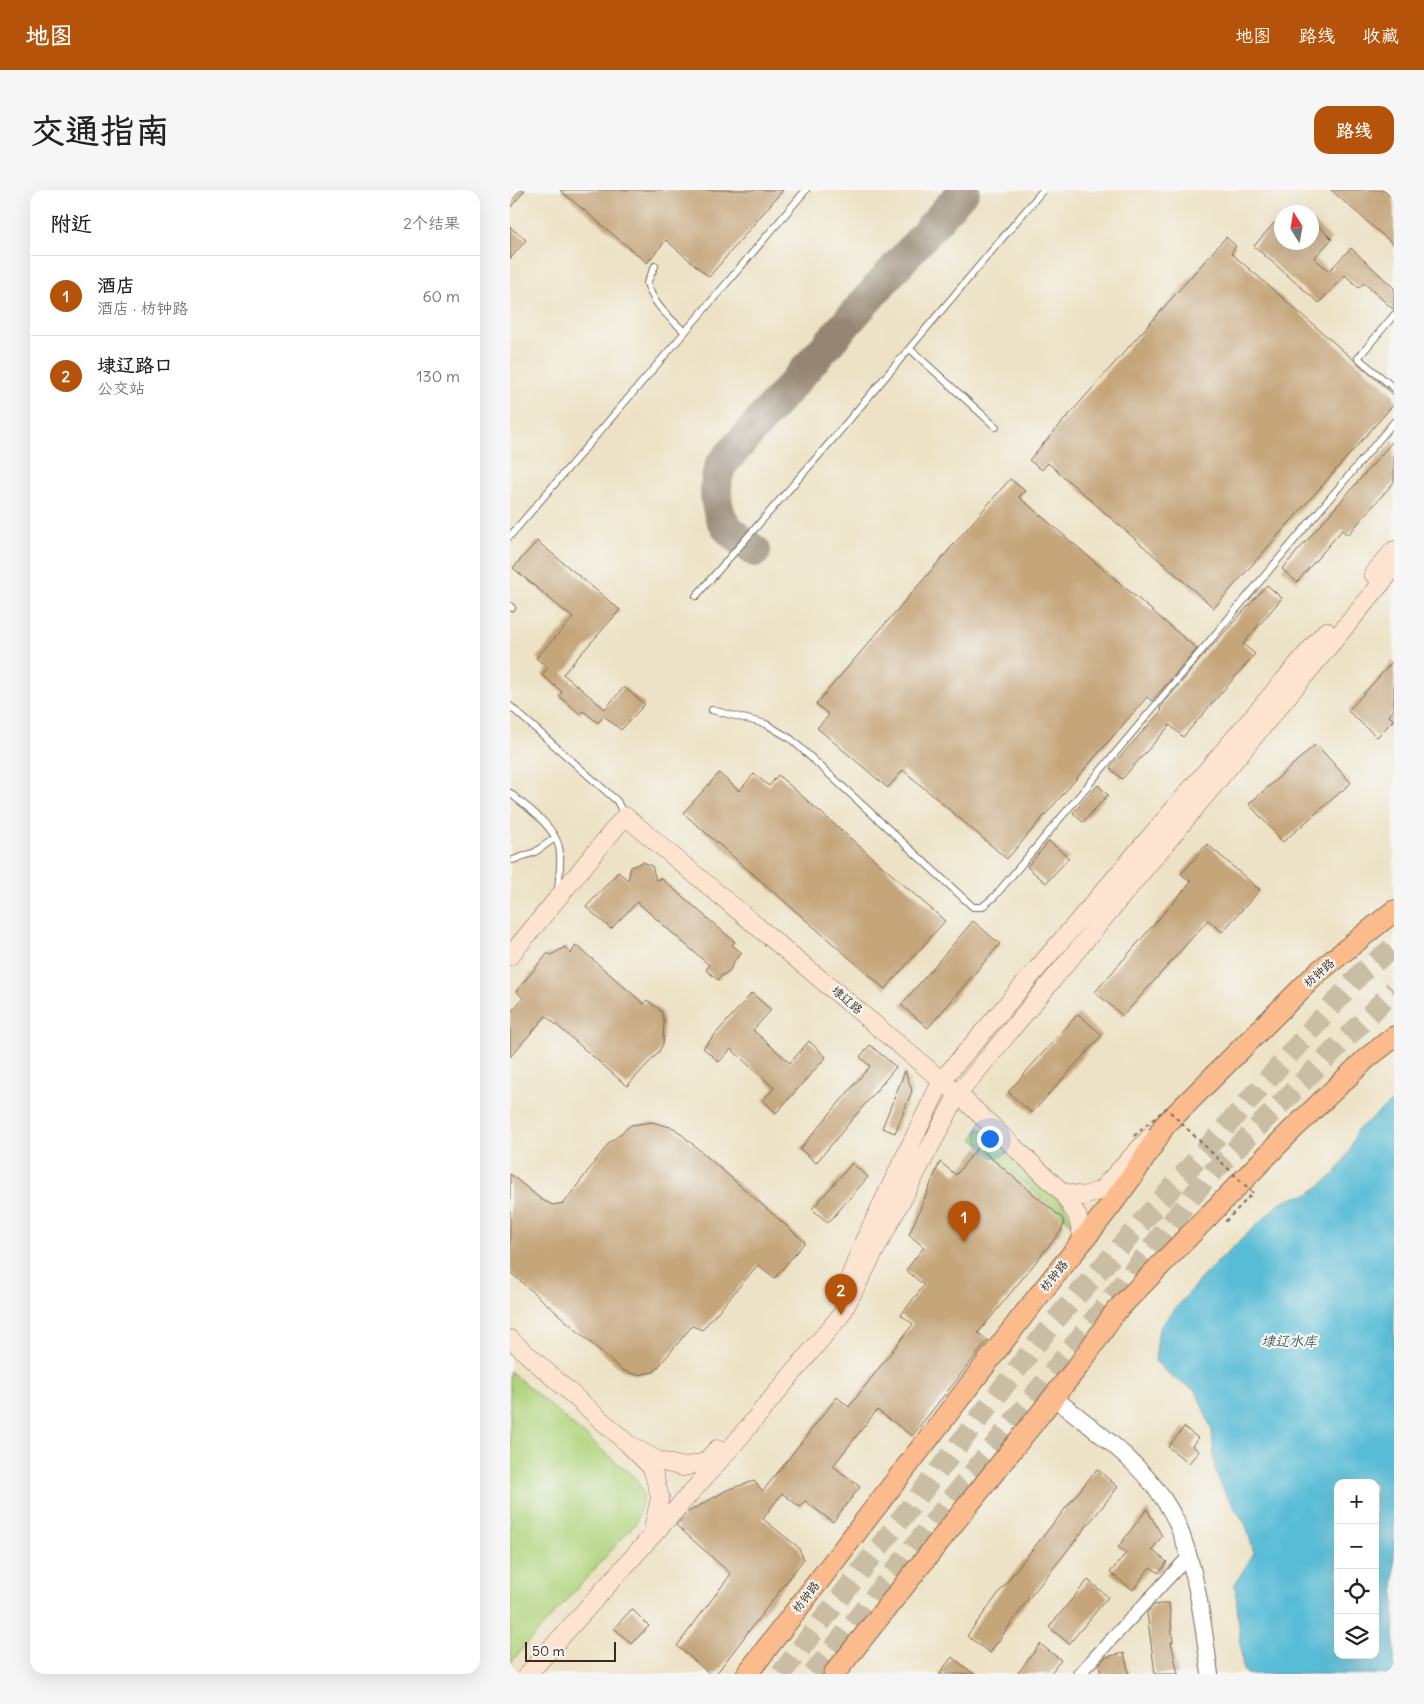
<!DOCTYPE html>
<html lang="zh">
<head>
<meta charset="utf-8">
<style>
	:root { --surface:#fff; --page:#f6f6f6; --text:#222; --muted:#767676; --line:#e0e0e0; --accent:#b45309 }
	body { margin:0; font-family:Delius,"LXGW WenKai TC",sans-serif; background:var(--page); color:var(--text) }
	.controls { position:absolute; right:15px; bottom:15px; display:grid; overflow:hidden; border-radius:10px; box-shadow:0 5px 20px #0002 }
	.controls button { width:45px; height:45px; display:grid; place-items:center; padding:0; border:0; border-bottom:1px solid var(--line); background:var(--surface); color:var(--text); font:25px sans-serif }
	.compass { position:absolute; left:764px; top:15px; width:45px; height:45px; border-radius:50%; background:var(--surface); box-shadow:0 5px 20px #0002; rotate:349deg }
	.scale { position:absolute; left:15px; bottom:12px; width:91px; box-sizing:border-box; padding-left:5px; border:2px solid #3b2a1e; border-top:0; font-size:14px; line-height:18px; white-space:nowrap; color:#3b2a1e; -webkit-text-stroke:4px #f6f6f2; paint-order:stroke }
	.you { position:absolute; left:479px; top:948px; width:18px; height:18px; margin:-12px; border:4px solid #fff; border-radius:50%; background:#1a73e8; box-shadow:0 0 0 8px #1a73e833 }
	.badge { display:grid; place-items:center; width:32px; height:32px; border-radius:50%; background:var(--accent); color:#fff; font-size:16px; font-weight:700 }
	.pin { position:absolute; translate:-50% -41px; filter:drop-shadow(0 1px 2px #0008) }
	.pin::after { content:''; position:absolute; top:26px; width:18px; height:15px; background:inherit; clip-path:polygon(0 0,100% 0,50% 100%) }
	.list { margin:0; padding:0; list-style:none }
	h2 { display:flex; justify-content:space-between; align-items:center; height:65px; margin:0; padding:0 20px; font-size:21px }
	h2 small { font-size:16px; font-weight:400; color:var(--muted) }
	.list li { display:grid; grid-template-columns:32px 1fr auto; gap:15px; align-items:center; box-sizing:border-box; height:80px; padding:0 20px; border-top:1px solid var(--line) }
	.list b { display:block; font-size:19px; white-space:nowrap }
	.list p { margin:0; font-size:16px; white-space:nowrap; color:var(--muted) }
	.list em { font-size:16px; font-style:normal; color:var(--muted) }
	.icon { flex:none; width:28px; height:28px; fill:none; stroke:currentColor; stroke-width:2; stroke-linecap:round; stroke-linejoin:round }
	.map { position:relative; flex:none; width:884px; height:1484px; overflow:hidden; border-radius:15px }
	header { display:flex; align-items:center; gap:30px; box-sizing:border-box; height:70px; padding:0 25px; background:var(--accent); color:#fff }
	header strong { font-size:24px }
	nav { display:flex; gap:28px; margin-inline-start:auto; font-size:18px }
	.intro { display:flex; align-items:center; justify-content:space-between; box-sizing:border-box; height:120px; padding:0 30px }
	h1 { margin:0; font-size:35px }
	.button { padding:12px 22px; border-radius:15px; background:var(--accent); color:#fff; font-size:18px; font-weight:700 }
	main { display:flex; gap:30px; padding:0 30px }
	aside { flex:1; background:var(--surface); border-radius:15px; box-shadow:0 5px 20px #0002 }
	.map>svg:first-child { display:block }
	.green { fill:#b0d47d; stroke:#767f4e }
	.water { fill:#58bcd6; stroke:#4a737a; fill-rule:evenodd }
	.lines { fill:none; stroke-linecap:round; stroke-linejoin:round }
	.taxiway { stroke:#948672; stroke-width:32 }
	.building { fill:#c5a57a }
	.trunk-tunnel { stroke:#c9bda4; stroke-width:21; stroke-dasharray:21 11; stroke-linecap:butt }
	.service-casing { stroke:#796a58; stroke-width:8 }
	.minor-casing { stroke:#796a58; stroke-width:14 }
	.tertiary-casing { stroke:#796a58; stroke-width:18 }
	.secondary-casing { stroke:#796a58; stroke-width:19 }
	.trunk-casing { stroke:#796a58; stroke-width:23 }
	.service { stroke:#fff; stroke-width:6 }
	.minor { stroke:#fff; stroke-width:12 }
	.tertiary { stroke:#fff; stroke-width:16 }
	.secondary { stroke:#fde4d1; stroke-width:18 }
	.trunk { stroke:#fbbb8c; stroke-width:21 }
	.path-bridge { stroke:#796a58; stroke-width:2; stroke-dasharray:4 4; stroke-linecap:butt }
	.labels { text-anchor:middle; stroke-width:4.5; stroke-linejoin:round; paint-order:stroke }
	.street-label { font-size:12px; fill:#3b2a1e; stroke:#f6f6f2 }
	.water-label { font-size:14px; font-style:italic; fill:#455d5e; stroke:#f6f6f2 }
</style>
</head>
<body>
<header>
<strong>地图</strong>
<nav><a>地图</a><a>路线</a><a>收藏</a></nav>
</header>
<div class="intro"><h1>交通指南</h1><a class="button">路线</a></div>
<main>
<aside>
<h2>附近<small>2个结果</small></h2>
<ul class="list">
<li><span class="badge">1</span><div><b>酒店</b><p>酒店 · 枋钟路</p></div><em>60 m</em></li>
<li><span class="badge">2</span><div><b>埭辽路口</b><p>公交站</p></div><em>130 m</em></li>
</ul>
</aside>
<div class="map">
<svg width="884" height="1484" viewBox="0 0 884 1484">
	<rect width="100%" height="100%" fill="#f6f6f2"/>
	<filter id="ink" filterUnits="userSpaceOnUse"><feTurbulence type="fractalNoise" baseFrequency=".02" numOctaves="2"/><feDisplacementMap in="SourceGraphic" scale="10" xChannelSelector="R" yChannelSelector="G"/><feConvolveMatrix kernelMatrix="1 2 1 2 8 2 1 2 1" color-interpolation-filters="sRGB"/></filter>
	<filter id="wash" filterUnits="userSpaceOnUse"><feTurbulence type="fractalNoise" baseFrequency=".0096" numOctaves="4" result="noise"/><feDisplacementMap in="SourceGraphic" scale="20" xChannelSelector="R" yChannelSelector="G"/><feGaussianBlur stdDeviation="1.12" result="paint"/><feColorMatrix in="noise" values="0 0 0 0 0 0 0 0 0 0 0 0 0 0 0 0 0 1.4 0 .05"/><feComposite in="paint" operator="in"/></filter>
	<g filter="url(#wash)">
		<rect width="100%" height="100%" fill="#ede2c5"/>
		<path class="green" d="M469 938 476 942 551 1010 565 1037 463 949Z
			M0 1181 125 1288C138 1305 132 1314 126 1333L0 1473Z"/>
		<path class="water" d="M884 910V1484H737L733 1480 725 1394 744 1363 736 1335 714 1301 705 1280 702 1240 686 1201 662 1187 645 1171 649 1138 694 1085 772 1011 799 1004 825 984 840 961 846 941ZM828 1293H865V1465H828Z"/>
		<g class="lines">
			<path class="taxiway" d="M245 361C220 342 207 335 206 302 206 292 207 284 211 275L454 0"/>
		</g>
		<g id="blocks">
			<path class="building" d="M0 0H15L0 18Z
				M50 0H273L199 87 156 50 137 73Z
				M821 0H884V55Z
				M802 30 822 49 804 68 819 81 841 58 884 98V120L854 93 849 98 835 85 809 113 744 56 764 33 772 40V52H802Z
				M0 37 16 50 0 69Z
				M716 47 726 56 721 63 884 205V214L704 418 538 273 532 280 519 270Z
				M884 250V292L838 345 832 340 787 392 772 379Z
				M500 289 515 301 509 307 687 459 642 511 637 507 497 669 393 580 378 598 307 538 319 525 306 514Z
				M27 351 110 420 53 484 95 519 114 497 135 514 111 540 94 526 88 533 73 521 70 524 49 506 52 502 32 485 38 478 26 468 63 428 3 378Z
				M757 395 772 408 733 454 745 464 673 547 660 535 612 589 600 578 652 520 650 518 694 465Z
				M884 470V520L879 526 884 530 867 547 838 521Z
				M806 554 841 593 773 652 739 614Z
				M209 583 229 601 244 584 259 596 268 585 435 731 375 799 173 623Z
				M588 595 598 605 573 632 563 623Z
				M539 651 559 668 536 693 517 677Z
				M697 654 750 700 712 742 698 730 613 826 585 802 681 692 671 684Z
				M133 672 142 676 146 690 151 688 225 752 222 755 232 763 225 770 219 782 211 786 208 790 196 780 199 775 127 712 101 739 76 717 108 682 118 690 121 677Z
				M463 731 490 754 418 838 391 815Z
				M66 755 134 814 137 810 151 821 154 831 153 854 148 863 117 896 36 826 0 867V823L13 808 6 801 38 763 41 765 55 757 61 764Z
				M242 803 261 820 243 840 280 873 299 851 316 867 266 923 253 910 264 898 221 859 209 872 193 858Z
				M568 824 592 845 522 923 498 902Z
				M360 855 386 877 306 973 290 959 360 876 350 867Z
				M395 881 402 901 385 943 372 938Z
				M142 932 164 938 295 1052 265 1088 248 1075 192 1140 182 1136 144 1182 127 1185 112 1180 0 1082V984L32 1010 43 1015 54 1013 99 953 121 935Z
				M468 957 552 1028 554 1034 551 1041 468 1143 478 1150 402 1246 367 1220 323 1276 350 1297 323 1332 295 1311 290 1317 272 1303 253 1329 288 1357 294 1369 206 1484H200L167 1456 221 1384 166 1335 178 1322 219 1299 244 1291 253 1301 327 1207 339 1217 403 1134 391 1125 414 1095 396 1080 414 1057 399 1045 430 972 446 985Z
				M342 973 358 987 318 1033 302 1019Z
				M674 1237 688 1248 682 1256 689 1261 679 1273 658 1257Z
				M587 1279 608 1297 517 1411 480 1463 457 1446 505 1381Z
				M637 1319 652 1346 642 1360 657 1372 649 1383 640 1377 623 1400 600 1383 616 1363 608 1357Z
				M578 1390 598 1407 559 1454 539 1437Z
				M659 1413 663 1452H661L668 1484H645L637 1423 644 1415Z
				M122 1419 139 1436 121 1454 104 1438Z
				M530 1454 551 1470 540 1484H507Z
				M614 1463 619 1484H591L589 1474 596 1467Z
				M442 1467 464 1484H429Z"/>
		</g>
	</g>
	<g filter="url(#ink)">
		<use href="#blocks" fill-opacity="0" stroke="#796a58" stroke-width="1"/>
		<g class="lines">
			<path class="trunk-tunnel" d="M271 1484 542 1134 852 782 884 757
				M303 1484 696 989 884 800"/>
			<defs>
				<path id="service" d="M884 125 848 168 884 198
					M175 142 296 0
					M400 159 486 237
					M0 346 175 142C159 127 144 116 137 93L145 76
					M186 406 323 249 533 0
					M0 416 2 418
					M0 516 107 611 114 625
					M202 520 256 534 281 549 463 717H472L484 707 884 232
					M0 603C16 617 43 634 49 657 52 670 49 686 48 699
					M3 670 25 662 45 648"/>
				<path id="minor" d="M569 1484 678 1367"/>
				<path id="tertiary" d="M543 1207C587 1242 641 1278 666 1331 687 1378 693 1434 700 1484"/>
				<path id="secondary" d="M863 384 884 360
					M0 766 115 626 448 904 552 1002 567 1025 573 1049
					M552 1002 573 1006 590 1001 639 948
					M336 1097 353 1053 432 890 816 441
					M0 1149 118 1254 142 1278 150 1307 142 1343
					M118 1254 149 1271 173 1277 195 1272 207 1259
					M18 1484 220 1259 331 1125 448 904 884 378"/>
				<path id="trunk" d="M237 1484C329 1365 420 1246 512 1127 560 1064 615 1005 654 936L807 783 884 721
					M324 1484 569 1175 606 1121 780 942 857 868 884 847"/>
			</defs>
			<use href="#service" class="service-casing"/>
			<use href="#minor" class="minor-casing"/>
			<use href="#tertiary" class="tertiary-casing"/>
			<use href="#secondary" class="secondary-casing"/>
			<use href="#trunk" class="trunk-casing"/>
			<use href="#service" class="service"/>
			<use href="#minor" class="minor"/>
			<use href="#tertiary" class="tertiary"/>
			<use href="#secondary" class="secondary"/>
			<use href="#trunk" class="trunk"/>
			<path class="path-bridge" d="M624 946 656 918 743 1003 714 1033"/>
		</g>
	</g>
	<g class="labels">
		<g class="street-label">
			<text transform="translate(809 783) rotate(-42)" y="4">枋钟路</text>
			<text transform="translate(337 810) rotate(40)" y="4">埭辽路</text>
			<text transform="translate(544 1086) rotate(-51)" y="4">枋钟路</text>
			<text transform="translate(296 1407) rotate(-52)" y="4">枋钟路</text>
		</g>
		<g class="water-label">
			<text x="779" y="1156">埭辽水库</text>
		</g>
	</g>
</svg>
<div class="controls">
<button>+</button>
<button>−</button>
<button><svg class="icon" aria-label="locate" viewBox="0 0 24 24"><circle cx="12" cy="12" r="6"/><path d="M12 2v4M12 18v4M2 12h4M18 12h4"/></svg></button>
<button><svg class="icon" aria-label="layers" viewBox="0 0 24 24"><path d="M12 4l9 5-9 5-9-5zM3 14l9 5 9-5"/></svg></button>
</div>
<svg class="compass" viewBox="-18 -18 36 36"><path d="M0-13l5 13h-10z" fill="#e53935"/><path d="M0 13l5-13h-10z" fill="#767676"/></svg>
<div class="scale">50 m</div>
<div class="you"></div>
<div class="pin badge" style="left:454px;top:1052px">1</div>
<div class="pin badge" style="left:331px;top:1125px">2</div>
</div>
</main>
</body>
</html>
